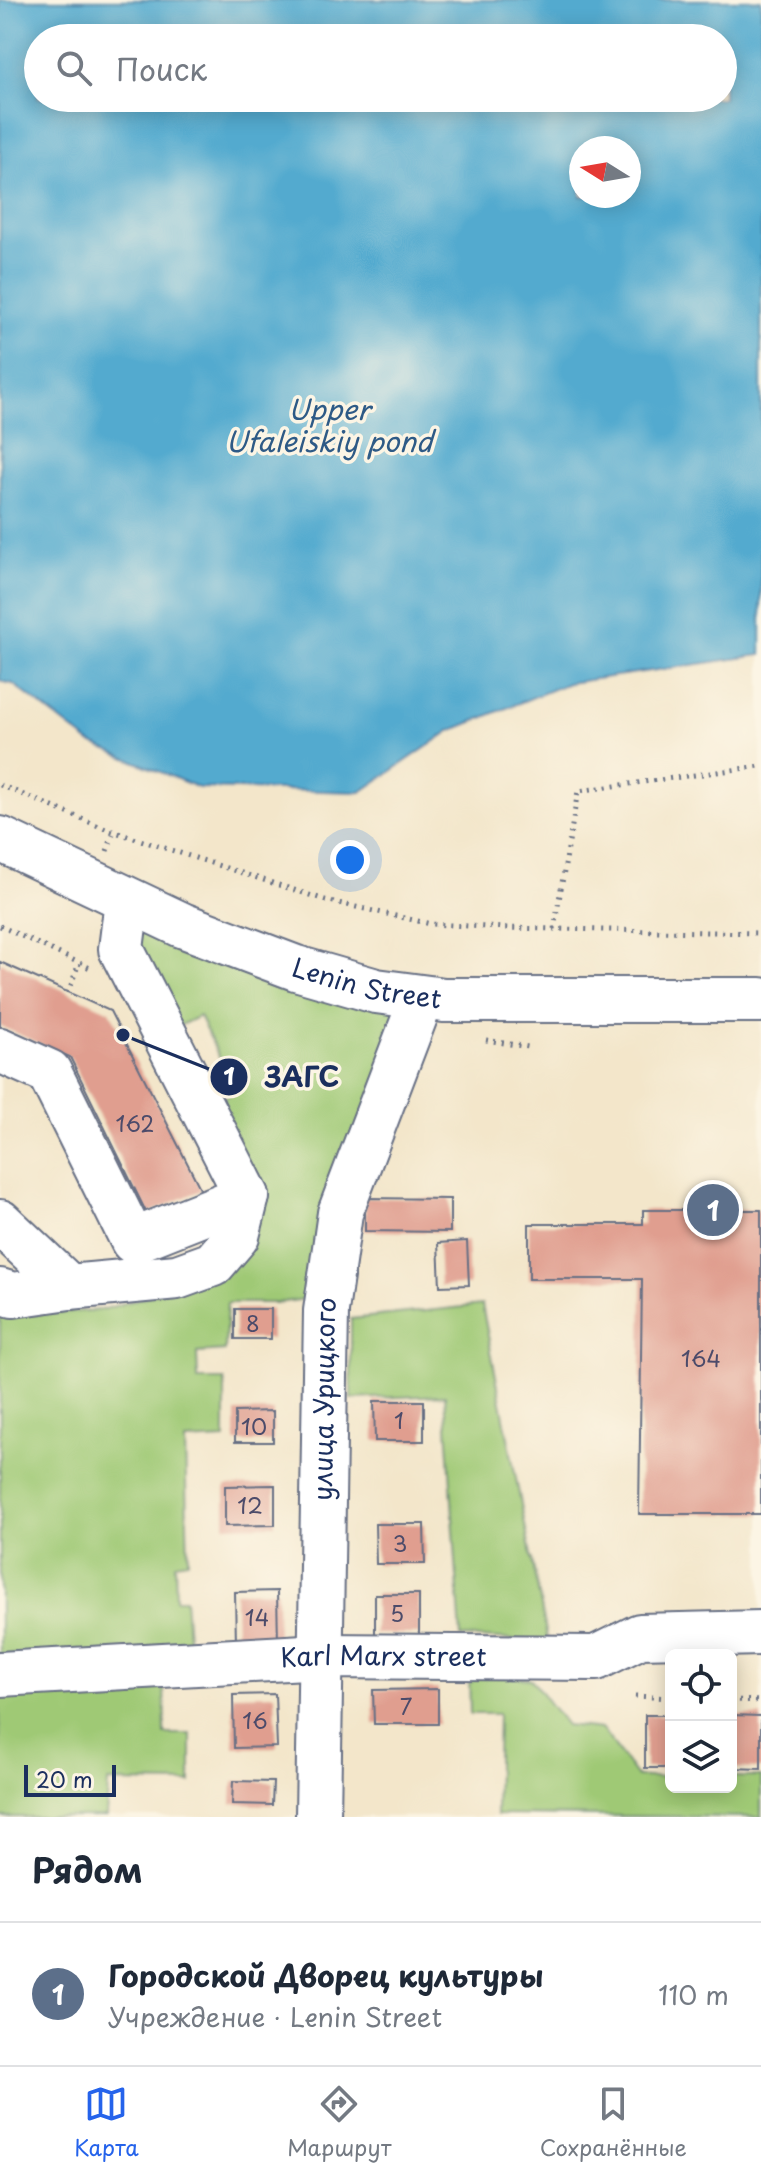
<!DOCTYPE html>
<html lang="ru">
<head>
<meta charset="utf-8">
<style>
	:root { --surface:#fff; --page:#f6f6f7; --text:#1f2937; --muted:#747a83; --line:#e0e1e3; --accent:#2563eb }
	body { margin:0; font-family:"Playpen Sans",sans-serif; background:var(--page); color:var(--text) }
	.controls { position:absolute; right:24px; bottom:24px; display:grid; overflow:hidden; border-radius:12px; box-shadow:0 4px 20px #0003 }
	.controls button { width:72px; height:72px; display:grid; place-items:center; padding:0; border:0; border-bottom:2px solid var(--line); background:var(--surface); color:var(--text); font:40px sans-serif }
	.compass { position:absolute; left:569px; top:136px; width:72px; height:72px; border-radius:50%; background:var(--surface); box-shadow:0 4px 20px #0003; rotate:281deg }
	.scale { position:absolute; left:24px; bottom:20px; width:92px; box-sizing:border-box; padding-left:8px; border:4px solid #1b2f5e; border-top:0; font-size:22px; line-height:28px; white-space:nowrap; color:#1b2f5e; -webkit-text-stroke:6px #fcf5e5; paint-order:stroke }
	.you { position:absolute; left:350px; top:860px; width:28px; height:28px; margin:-20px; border:6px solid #fff; border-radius:50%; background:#1a73e8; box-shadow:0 0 0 12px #1a73e833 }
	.badge { display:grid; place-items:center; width:52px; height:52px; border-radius:50%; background:var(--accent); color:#fff; font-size:26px; font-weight:700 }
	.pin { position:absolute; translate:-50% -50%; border:4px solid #fff; box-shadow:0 2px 8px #0006 }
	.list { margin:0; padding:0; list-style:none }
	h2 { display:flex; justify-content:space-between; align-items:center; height:104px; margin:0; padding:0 32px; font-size:34px }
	h2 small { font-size:26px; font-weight:400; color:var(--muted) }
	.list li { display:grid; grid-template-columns:52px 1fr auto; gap:24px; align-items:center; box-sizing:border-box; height:144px; padding:0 32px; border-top:2px solid var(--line) }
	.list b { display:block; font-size:30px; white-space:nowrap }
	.list p { margin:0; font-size:26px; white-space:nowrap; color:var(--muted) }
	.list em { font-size:26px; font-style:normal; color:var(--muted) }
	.icon { flex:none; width:44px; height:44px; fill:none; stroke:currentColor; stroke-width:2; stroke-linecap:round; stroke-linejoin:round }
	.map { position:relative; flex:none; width:761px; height:1817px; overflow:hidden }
	.search { position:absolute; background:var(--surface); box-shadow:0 4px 20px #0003; left:24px; right:24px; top:24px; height:88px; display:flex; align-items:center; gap:20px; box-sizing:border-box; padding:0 28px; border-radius:44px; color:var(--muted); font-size:30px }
	.sheet { height:248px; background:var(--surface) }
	nav { display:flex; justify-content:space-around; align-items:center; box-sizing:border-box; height:112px; border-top:2px solid var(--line); background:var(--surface); font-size:22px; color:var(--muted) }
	nav a { display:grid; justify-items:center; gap:4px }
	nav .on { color:var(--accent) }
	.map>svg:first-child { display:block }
	.green { fill:#9fc975; stroke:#5d7c6a; stroke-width:2 }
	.water { fill:#52aacf; stroke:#366c96; stroke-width:2; fill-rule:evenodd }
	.building { fill:#e09e8f }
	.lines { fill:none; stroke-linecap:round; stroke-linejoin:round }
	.minor-casing { stroke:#676f84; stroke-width:48 }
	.major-casing { stroke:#676f84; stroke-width:48 }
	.path { stroke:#676f84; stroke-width:5; stroke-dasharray:2 6; stroke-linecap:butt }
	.minor { stroke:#fff; stroke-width:44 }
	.major { stroke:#fff; stroke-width:44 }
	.labels { text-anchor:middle; stroke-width:7; stroke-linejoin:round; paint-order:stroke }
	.number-label { font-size:22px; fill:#4c4b6a }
	.street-label { font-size:26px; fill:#1b2f5e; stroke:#fcf5e5 }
	.water-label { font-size:28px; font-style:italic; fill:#2e5a86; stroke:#fcf5e5 }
	.leader { fill:none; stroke:#1b2f5e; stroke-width:3 }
	.callout-dot { fill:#1b2f5e; stroke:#fcf5e5; stroke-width:3 }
	.mark-label { font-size:24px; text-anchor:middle; font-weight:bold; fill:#fff }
	.callout-label { font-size:28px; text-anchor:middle; font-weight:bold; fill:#1b2f5e; stroke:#fcf5e5; stroke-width:7; stroke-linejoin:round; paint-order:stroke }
</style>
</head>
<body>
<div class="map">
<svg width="761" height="1817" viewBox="0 0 761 1817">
	<rect width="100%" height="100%" fill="#fcf5e5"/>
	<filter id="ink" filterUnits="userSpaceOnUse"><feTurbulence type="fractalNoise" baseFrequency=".0125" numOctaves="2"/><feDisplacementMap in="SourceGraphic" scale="16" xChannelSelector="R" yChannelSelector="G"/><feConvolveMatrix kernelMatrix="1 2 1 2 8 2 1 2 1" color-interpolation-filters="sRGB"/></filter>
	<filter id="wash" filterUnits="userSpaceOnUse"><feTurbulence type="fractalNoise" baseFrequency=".006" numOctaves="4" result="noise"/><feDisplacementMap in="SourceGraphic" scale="32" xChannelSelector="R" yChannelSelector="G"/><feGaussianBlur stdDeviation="1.8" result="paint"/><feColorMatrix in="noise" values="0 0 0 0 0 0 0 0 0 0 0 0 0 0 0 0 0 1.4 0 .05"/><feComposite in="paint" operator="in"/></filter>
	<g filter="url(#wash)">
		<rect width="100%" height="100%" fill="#f3e6ca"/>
		<path class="green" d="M143 923 403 1012 312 1298 277 1303H227L225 1351 197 1353 198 1380H225V1439L185 1441 188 1561 175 1563 176 1599H185L189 1651 0 1655V1306L24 1315 102 1310 229 1271 214 1104 236 1091 199 1016 175 1028 135 954Z
			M482 1305 548 1642 461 1637 445 1395 351 1399V1319Z
			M469 1672 531 1679 566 1725 602 1729 637 1777H671V1787H731V1777H761V1817L496 1815 498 1714H470Z
			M164 1679 165 1734H191V1783L108 1782 106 1817H0V1694Z"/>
		<path class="water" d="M0 0H761V655L568 683 450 731 361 792 199 788 90 743 13 684 0 681ZM38 38H723V98H38ZM581 148H629V196H581Z"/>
		<g id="blocks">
			<path class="building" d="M0 962 110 1011 201 1190 147 1214 70 1057 0 1026Z
				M365 1198 450 1199V1232L365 1231Z
				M643 1210H761V1514H639L642 1279H529V1224H643Z
				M467 1241 469 1285 440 1286 438 1243Z
				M235 1309H271V1339H235Z
				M374 1401H424V1441H375Z
				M273 1411V1442H235V1412Z
				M275 1485V1525L225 1526V1486Z
				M375 1524H424L425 1564H376Z
				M277 1591 278 1644 236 1645 235 1592Z
				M375 1594H419V1634H375Z
				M438 1689V1724H374L373 1690Z
				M275 1694 277 1747 234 1748 233 1695Z
				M645 1715H671V1768H645Z
				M731 1715 761 1716V1769L731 1768Z
				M233 1781 273 1782 272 1805 232 1804Z"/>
		</g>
	</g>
	<g filter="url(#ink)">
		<use href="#blocks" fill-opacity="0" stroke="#676f84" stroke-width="2"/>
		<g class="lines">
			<defs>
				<g id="minor">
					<path d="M0 1050 49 1072 133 1241 247 1196 121 949 127 901"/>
					<path d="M0 1222 69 1287"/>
					<path d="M0 1291 13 1295 69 1287 177 1277 213 1264 237 1236 247 1196"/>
					<path id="s1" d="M0 1674 323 1656 596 1658 640 1636 761 1633"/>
					<path id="s2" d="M318 1817 326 1311 340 1213 422 998"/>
				</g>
				<g id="major">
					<path id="s3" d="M0 839 182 925 296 968 376 991 444 1000H761"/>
				</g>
			</defs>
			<use href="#minor" class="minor-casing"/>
			<use href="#major" class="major-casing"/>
			<path class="path" d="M0 785 106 829 325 900 431 924 505 928 761 933
				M107 851 114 832
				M0 926 90 968
				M554 929 578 791 761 766
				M68 993 79 963
				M486 1040 528 1047
				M635 1696 671 1698
				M731 1700 761 1701"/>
			<use href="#minor" class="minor"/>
			<use href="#major" class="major"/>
		</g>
	</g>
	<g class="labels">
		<g class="number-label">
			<text x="135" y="1132">162</text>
			<text x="253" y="1332">8</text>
			<text x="701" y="1367">164</text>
			<text x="399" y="1429">1</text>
			<text x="254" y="1435">10</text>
			<text x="250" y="1514">12</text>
			<text x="400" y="1552">3</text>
			<text x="397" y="1622">5</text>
			<text x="257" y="1626">14</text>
			<text x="406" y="1715">7</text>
			<text x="255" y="1729">16</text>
		</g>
		<g class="street-label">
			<text dy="9" stroke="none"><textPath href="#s3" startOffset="396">Lenin Street</textPath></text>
			<text dy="9" stroke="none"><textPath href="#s2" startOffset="418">улица Урицкого</textPath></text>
			<text dy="9" stroke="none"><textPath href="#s1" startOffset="384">Karl Marx street</textPath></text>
		</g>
		<g class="water-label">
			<text x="329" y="420">Upper<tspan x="329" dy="32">Ufaleiskiy pond</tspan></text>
		</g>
	</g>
	<path class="leader" d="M123 1035L229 1077"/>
	<g class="callout-dot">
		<circle cx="123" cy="1035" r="8"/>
		<circle cx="229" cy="1077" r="20"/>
	</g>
	<g class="mark-label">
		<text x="229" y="1085">1</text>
	</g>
	<g class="callout-label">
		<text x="302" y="1087">ЗАГС</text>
	</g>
</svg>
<div class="controls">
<button><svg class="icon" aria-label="locate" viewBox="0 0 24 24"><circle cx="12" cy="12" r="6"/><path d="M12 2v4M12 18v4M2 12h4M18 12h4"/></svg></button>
<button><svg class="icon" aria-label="layers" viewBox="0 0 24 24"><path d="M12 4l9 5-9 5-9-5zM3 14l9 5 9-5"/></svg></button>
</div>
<svg class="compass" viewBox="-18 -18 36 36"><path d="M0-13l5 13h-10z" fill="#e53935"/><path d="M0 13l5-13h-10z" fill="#747a83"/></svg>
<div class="scale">20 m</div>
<div class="you"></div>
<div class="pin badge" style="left:713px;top:1210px;background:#5c6f8a">1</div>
<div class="search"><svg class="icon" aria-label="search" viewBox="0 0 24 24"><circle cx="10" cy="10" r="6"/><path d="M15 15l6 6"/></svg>Поиск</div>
</div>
<section class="sheet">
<h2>Рядом<small></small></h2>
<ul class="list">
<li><span class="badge" style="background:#5c6f8a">1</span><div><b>Городской Дворец культуры</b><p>Учреждение · Lenin Street</p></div><em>110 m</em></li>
</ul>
</section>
<nav>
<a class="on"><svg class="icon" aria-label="map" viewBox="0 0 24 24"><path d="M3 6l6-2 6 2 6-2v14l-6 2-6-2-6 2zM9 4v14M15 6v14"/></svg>Карта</a>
<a><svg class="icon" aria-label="directions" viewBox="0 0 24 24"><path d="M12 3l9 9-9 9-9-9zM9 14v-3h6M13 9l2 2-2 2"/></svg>Маршрут</a>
<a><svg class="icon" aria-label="saved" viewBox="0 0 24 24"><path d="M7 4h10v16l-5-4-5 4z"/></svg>Сохранённые</a>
</nav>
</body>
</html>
